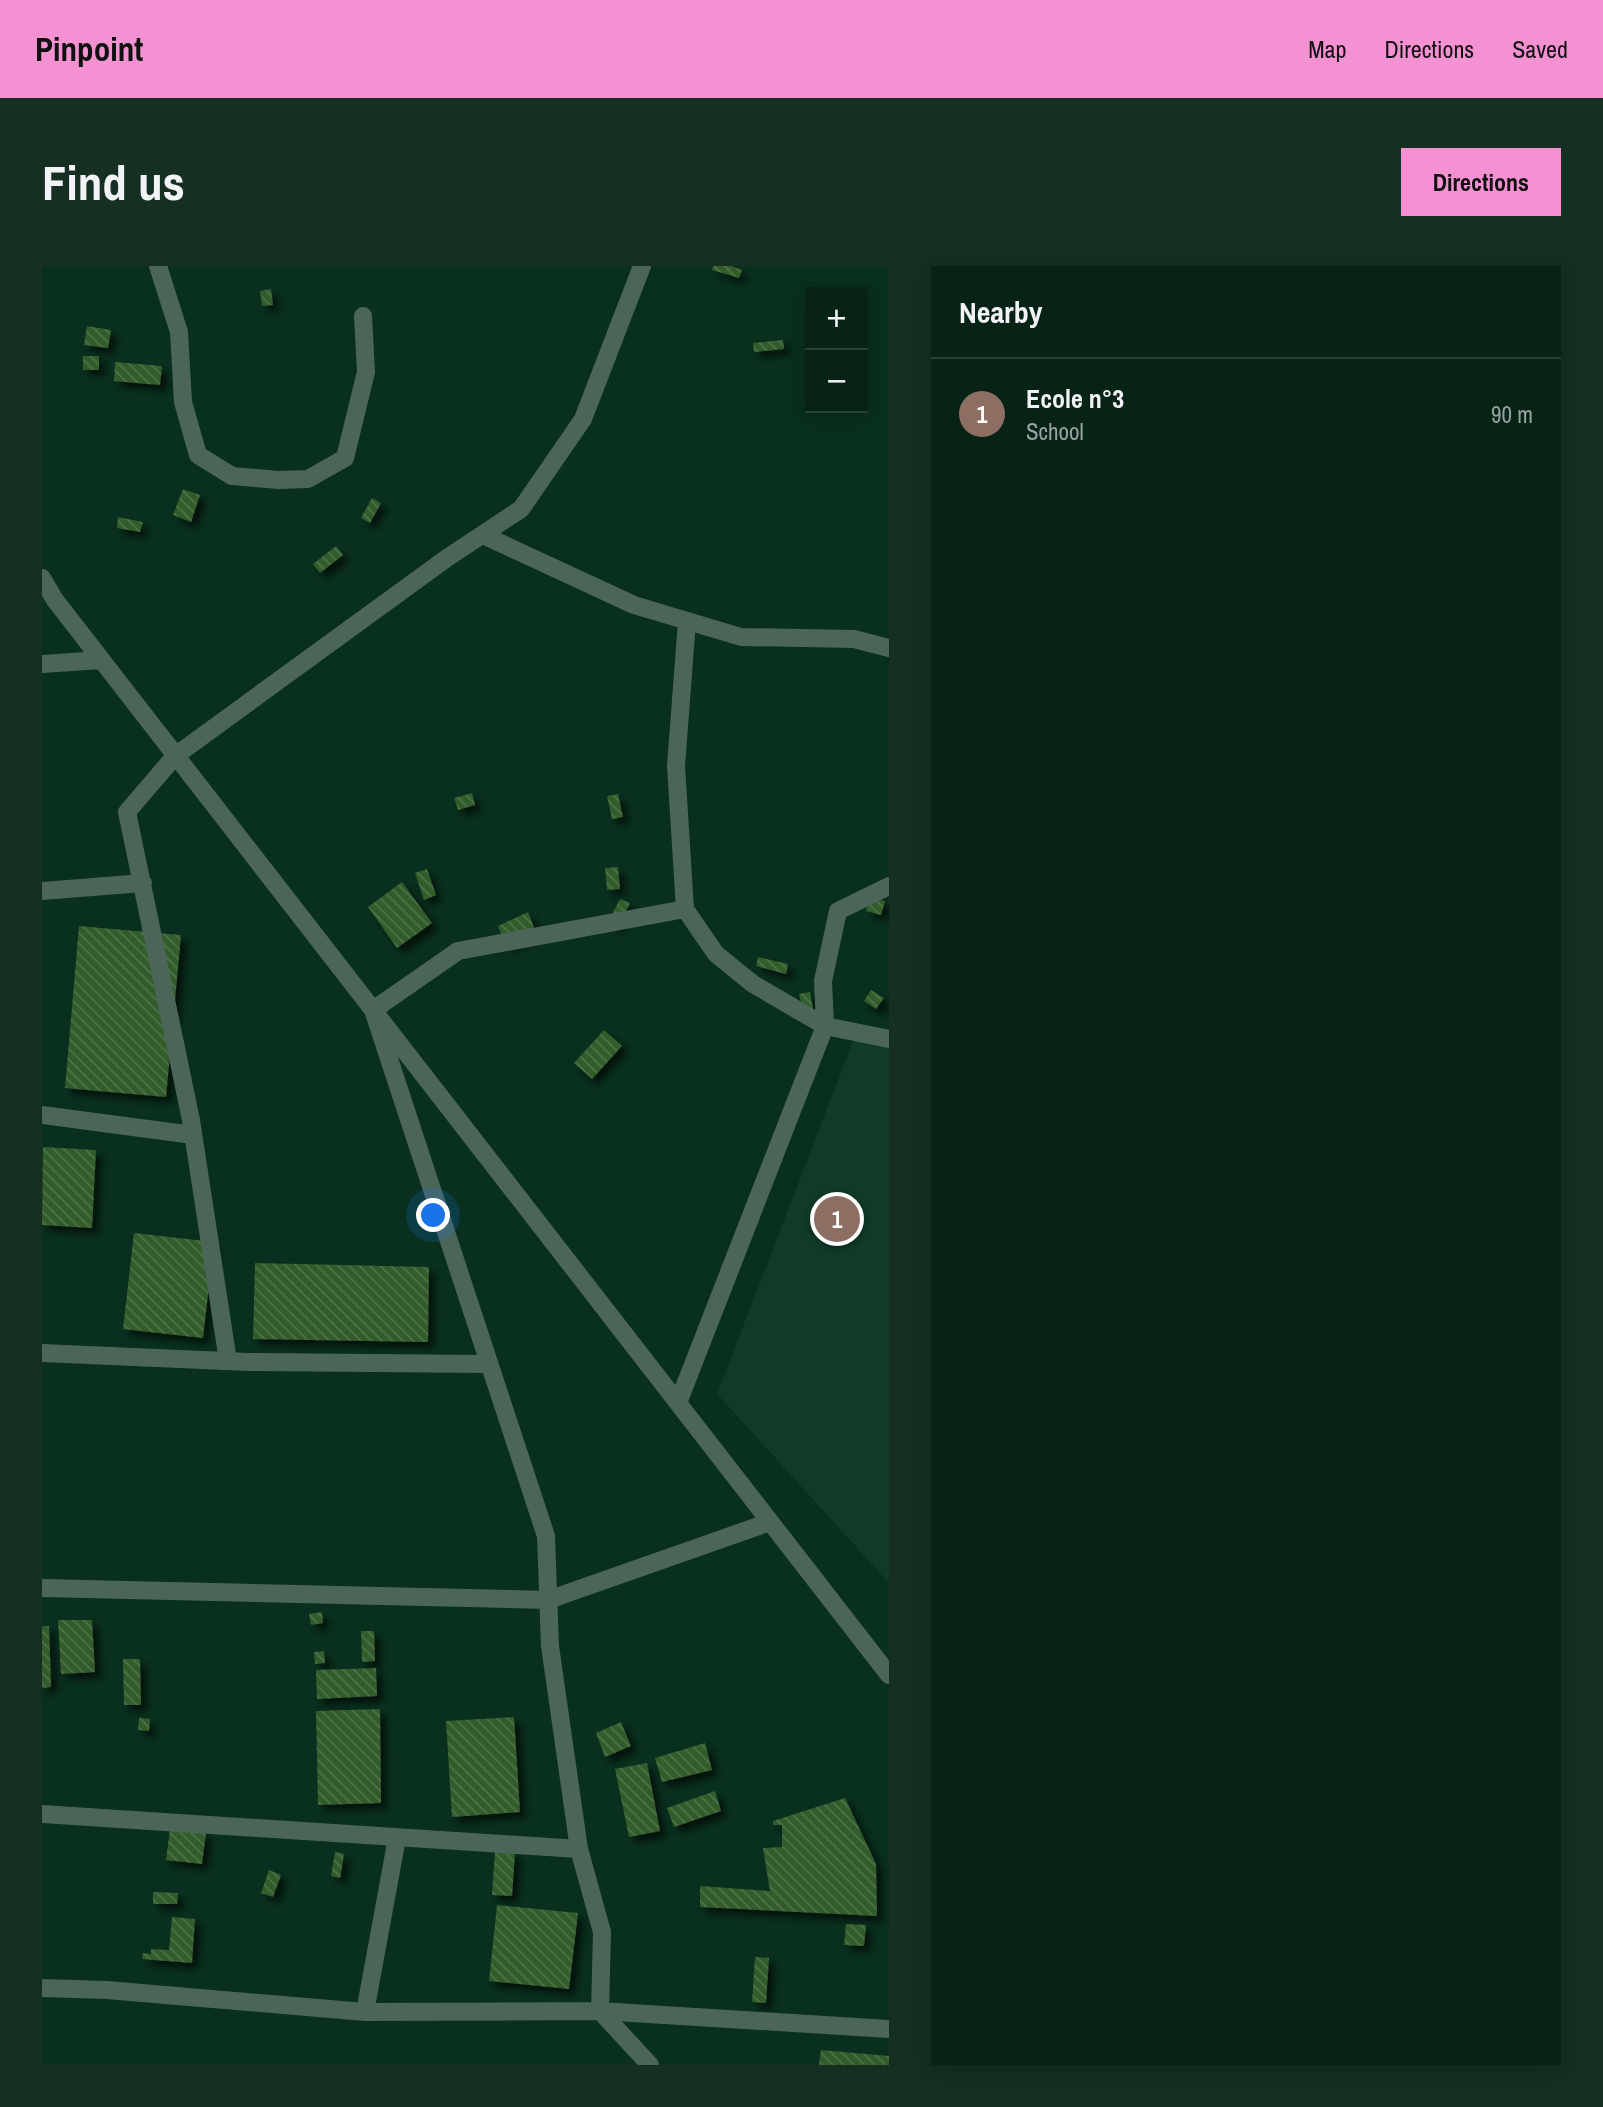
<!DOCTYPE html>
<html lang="en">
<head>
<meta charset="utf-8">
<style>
	:root { --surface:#072316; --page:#152f23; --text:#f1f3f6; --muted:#98a4a1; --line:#284035; --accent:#f491d3 }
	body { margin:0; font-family:"Archivo Narrow",sans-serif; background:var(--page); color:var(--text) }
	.controls { position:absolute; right:21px; top:21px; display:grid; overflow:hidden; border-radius:0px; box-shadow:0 4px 18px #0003 }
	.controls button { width:63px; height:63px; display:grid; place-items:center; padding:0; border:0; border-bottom:2px solid var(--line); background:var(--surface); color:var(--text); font:35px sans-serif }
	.you { position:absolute; left:392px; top:950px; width:24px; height:24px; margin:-18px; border:5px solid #fff; border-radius:50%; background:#1a73e8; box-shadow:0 0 0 10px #1a73e833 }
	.badge { display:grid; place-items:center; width:46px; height:46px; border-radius:50%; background:var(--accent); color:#fff; font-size:23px; font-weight:700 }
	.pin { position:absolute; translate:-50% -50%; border:4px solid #fff; box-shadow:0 2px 7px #0006 }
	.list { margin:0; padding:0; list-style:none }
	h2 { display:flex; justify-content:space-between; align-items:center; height:91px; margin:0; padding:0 28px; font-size:30px }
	h2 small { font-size:23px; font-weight:400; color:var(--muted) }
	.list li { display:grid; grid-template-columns:46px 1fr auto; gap:21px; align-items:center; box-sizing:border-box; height:112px; padding:0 28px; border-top:2px solid var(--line) }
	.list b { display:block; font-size:26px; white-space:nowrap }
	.list p { margin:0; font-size:23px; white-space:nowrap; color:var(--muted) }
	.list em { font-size:23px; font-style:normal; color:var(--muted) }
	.map { position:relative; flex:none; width:847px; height:1799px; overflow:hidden; border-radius:0px }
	header { display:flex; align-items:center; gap:42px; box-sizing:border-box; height:98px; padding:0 35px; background:var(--accent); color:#111 }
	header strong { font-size:33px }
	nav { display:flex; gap:38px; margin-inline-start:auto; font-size:24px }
	.intro { display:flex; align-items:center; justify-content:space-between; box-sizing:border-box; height:168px; padding:0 42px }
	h1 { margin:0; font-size:49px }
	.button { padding:18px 32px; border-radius:0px; background:var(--accent); color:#111; font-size:24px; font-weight:700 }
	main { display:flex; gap:42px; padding:0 42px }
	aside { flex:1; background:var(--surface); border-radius:0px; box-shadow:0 4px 18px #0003 }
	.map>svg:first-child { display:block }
	.built { fill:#103b29 }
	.building { fill:url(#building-back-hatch); filter:url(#shadow) }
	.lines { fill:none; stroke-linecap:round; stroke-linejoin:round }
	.minor { stroke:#4b6658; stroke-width:18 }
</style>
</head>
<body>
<header>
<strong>Pinpoint</strong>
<nav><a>Map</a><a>Directions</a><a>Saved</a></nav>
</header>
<div class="intro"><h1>Find us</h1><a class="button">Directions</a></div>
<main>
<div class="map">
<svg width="847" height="1799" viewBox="0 0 847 1799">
	<defs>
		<pattern id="building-back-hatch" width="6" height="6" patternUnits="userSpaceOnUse" patternTransform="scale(1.75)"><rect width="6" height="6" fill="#335b2c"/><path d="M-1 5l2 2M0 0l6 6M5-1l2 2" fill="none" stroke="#4f7249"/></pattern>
		<filter id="shadow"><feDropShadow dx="6" dy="6" stdDeviation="3.5" flood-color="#0009"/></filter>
	</defs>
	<rect width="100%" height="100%" fill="#092f1e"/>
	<path class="built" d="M813 770 847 778V1317L675 1128Z"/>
	<path class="building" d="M671 0H689L700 4 697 12 670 4Z
		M229 23 231 39 220 40 218 25Z
		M45 60 69 64 66 82 42 79Z
		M741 74 742 83 712 86 711 77Z
		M41 90H57V104H41Z
		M73 96 120 100 118 119 72 115Z
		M141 223 158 229 149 256 131 249Z
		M330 232 339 237 328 257 319 252Z
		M76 251 101 256 98 266 75 262Z
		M294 280 301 289 278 307 271 298Z
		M430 527 433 539 416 544 412 532Z
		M576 528 581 551 570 553 565 530Z
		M576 601 578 623 565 624 563 602Z
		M385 603 394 629 382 634 373 607Z
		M360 616 390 657 355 682 326 641Z
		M827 631 843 635 839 649 824 645Z
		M578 633 588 637 576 661 566 656Z
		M486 646 494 667 464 680 456 660Z
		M37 660 139 669 124 831 23 822Z
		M716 691 746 698 744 708 714 700Z
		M829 724 842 732 834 743 822 735Z
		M768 726 773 753 764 756 757 728Z
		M562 764 580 780 550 813 532 797Z
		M1 881 54 884 50 962 0 959Z
		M92 967 172 976 161 1072 81 1063Z
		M213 997 387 1001 386 1076 211 1073Z
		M280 1346 281 1357 269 1359 267 1348Z
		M16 1354H50L53 1406 19 1408Z
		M0 1360H7L9 1421 0 1422Z
		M319 1365H332L333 1395 320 1396Z
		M282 1385 283 1397 273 1398 272 1386Z
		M81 1393H98L99 1439H82Z
		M334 1402 335 1430 275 1433 274 1404Z
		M338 1443 339 1537 276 1539 274 1445Z
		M472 1451 478 1546 410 1551 404 1455Z
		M97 1452 108 1453 107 1465 96 1464Z
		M579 1456 589 1480 563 1491 554 1467Z
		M663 1477 670 1504 620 1516 613 1492Z
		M605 1497 618 1565 587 1571 573 1503Z
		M673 1525 679 1545 632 1561 625 1542Z
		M803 1532 834 1598 835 1650 658 1641V1620L728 1625 721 1582 740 1581V1559H731V1555Z
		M128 1563 164 1567 160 1598 124 1594Z
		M453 1585 473 1586 470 1630 450 1629Z
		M293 1586 302 1588 298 1612 289 1610Z
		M227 1604 239 1609 231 1631 219 1627Z
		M111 1626 136 1627 135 1638H111Z
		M455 1639 536 1647 527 1723 447 1715Z
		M130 1651 153 1653 150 1697 100 1693 101 1687 109 1688V1683L127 1684Z
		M804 1658 824 1659 822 1680 802 1679Z
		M713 1691 727 1692 724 1737 710 1736Z
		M779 1784 847 1790V1799H777Z"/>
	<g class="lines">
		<path class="minor" d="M116 0 137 66 141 136 156 189 190 210 237 214 266 213 303 192 324 106 321 50
			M441 269 592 339 699 371 812 373 847 382
			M0 312 13 334 847 1409
			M645 355 634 500 643 643 674 688 711 718 783 760
			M0 398 59 394
			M0 625 101 617
			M783 760 781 715 796 645 847 620
			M0 849 151 869
			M0 1087 206 1096 447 1098
			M186 1095 149 854 85 546 133 490 405 292 479 243 541 153 600 0
			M636 1137 783 760 847 773
			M0 1322 506 1334 728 1256
			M0 1548 537 1583
			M0 1722 65 1724 323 1746 558 1745 847 1763
			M323 1746 355 1572
			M608 1799 558 1745 560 1666 537 1583 508 1380 504 1270 331 744 416 685 643 643"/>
	</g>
</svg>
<div class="controls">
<button>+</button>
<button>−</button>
</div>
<div class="you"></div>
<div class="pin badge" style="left:795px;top:953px;background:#8d6e63">1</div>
</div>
<aside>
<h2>Nearby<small></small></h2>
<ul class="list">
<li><span class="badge" style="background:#8d6e63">1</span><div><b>Ecole n°3</b><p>School</p></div><em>90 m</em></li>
</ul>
</aside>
</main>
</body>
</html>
